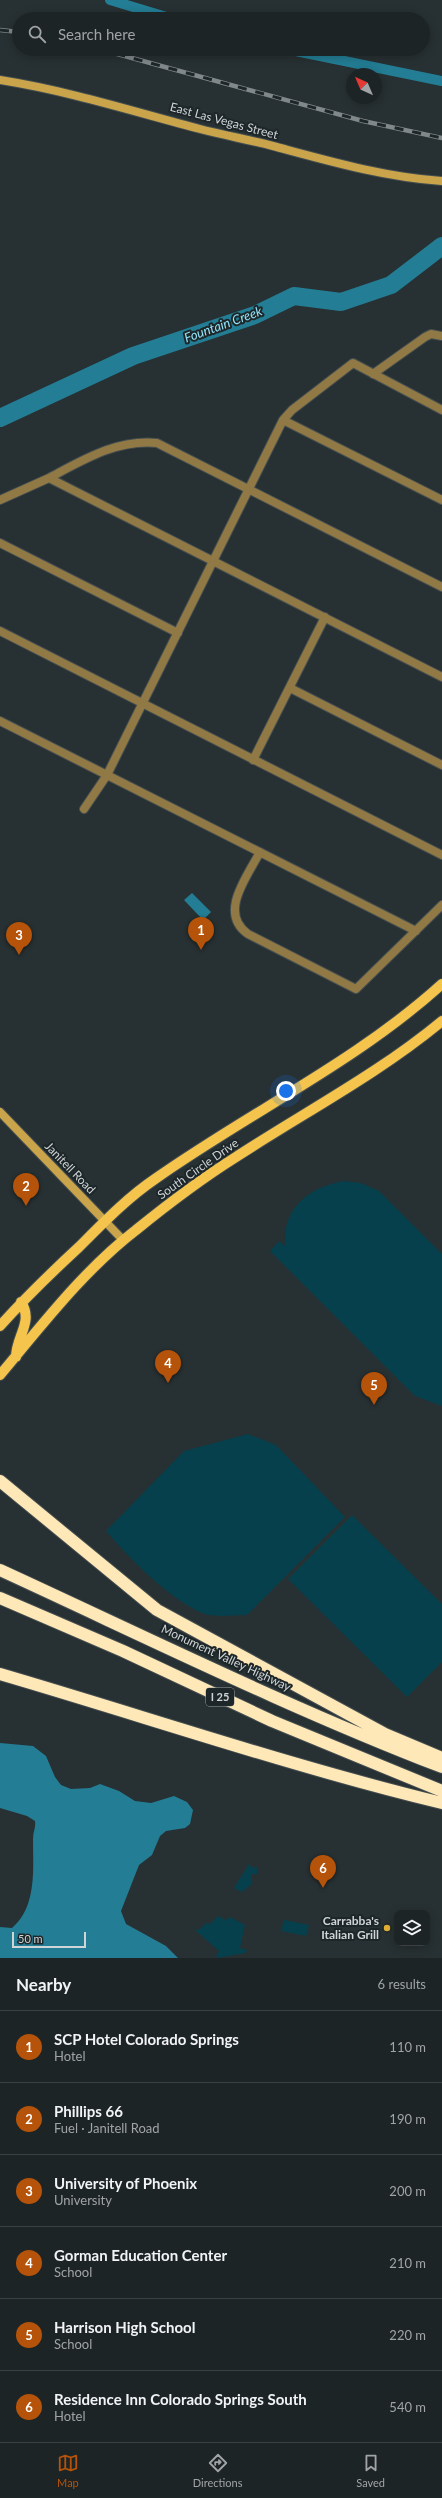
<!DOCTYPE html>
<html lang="en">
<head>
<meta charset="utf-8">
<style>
	:root { --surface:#1d2426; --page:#2a3032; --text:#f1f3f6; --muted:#a0a4a7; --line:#3b4143; --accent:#b45309 }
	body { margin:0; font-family:Lato,sans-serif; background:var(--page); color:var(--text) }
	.controls { position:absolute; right:12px; bottom:12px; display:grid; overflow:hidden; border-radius:8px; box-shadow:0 2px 10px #0003 }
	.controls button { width:36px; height:36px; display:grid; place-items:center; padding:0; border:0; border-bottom:1px solid var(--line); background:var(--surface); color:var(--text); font:20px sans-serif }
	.compass { position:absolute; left:346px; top:68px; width:36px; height:36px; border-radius:50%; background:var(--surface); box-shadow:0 2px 10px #0003; rotate:316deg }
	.scale { position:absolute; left:12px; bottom:10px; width:74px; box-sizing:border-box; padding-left:4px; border:2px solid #cfd4d6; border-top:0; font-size:11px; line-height:14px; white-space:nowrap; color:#cfd4d6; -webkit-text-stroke:3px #1d2628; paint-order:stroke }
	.you { position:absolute; left:286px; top:1091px; width:14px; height:14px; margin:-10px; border:3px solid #fff; border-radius:50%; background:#1a73e8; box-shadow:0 0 0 6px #1a73e833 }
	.badge { display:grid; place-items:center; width:26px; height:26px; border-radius:50%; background:var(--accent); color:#fff; font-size:13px; font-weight:700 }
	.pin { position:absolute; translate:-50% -33px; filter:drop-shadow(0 1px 2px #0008) }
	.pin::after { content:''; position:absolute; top:21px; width:14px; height:12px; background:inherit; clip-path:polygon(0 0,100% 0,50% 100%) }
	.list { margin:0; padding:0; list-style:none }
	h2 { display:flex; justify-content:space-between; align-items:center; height:52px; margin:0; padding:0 16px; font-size:17px }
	h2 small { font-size:13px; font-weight:400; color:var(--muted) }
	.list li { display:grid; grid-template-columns:26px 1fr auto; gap:12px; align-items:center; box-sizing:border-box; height:72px; padding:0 16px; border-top:1px solid var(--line) }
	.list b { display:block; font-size:15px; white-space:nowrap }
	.list p { margin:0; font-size:13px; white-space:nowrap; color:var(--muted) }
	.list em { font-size:13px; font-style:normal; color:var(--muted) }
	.icon { flex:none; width:22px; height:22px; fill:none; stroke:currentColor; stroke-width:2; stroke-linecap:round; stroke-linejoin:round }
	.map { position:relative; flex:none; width:442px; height:1958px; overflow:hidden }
	.search { position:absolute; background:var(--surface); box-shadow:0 2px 10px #0003; left:12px; right:12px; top:12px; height:44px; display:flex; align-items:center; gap:10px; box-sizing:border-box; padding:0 14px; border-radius:22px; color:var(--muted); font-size:15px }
	.sheet { height:484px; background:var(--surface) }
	nav { display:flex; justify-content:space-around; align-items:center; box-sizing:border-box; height:56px; border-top:1px solid var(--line); background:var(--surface); font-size:11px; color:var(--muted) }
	nav a { display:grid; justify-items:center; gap:2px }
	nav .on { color:var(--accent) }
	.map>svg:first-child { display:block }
	.green { fill:#07404d }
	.water { fill:#237d94 }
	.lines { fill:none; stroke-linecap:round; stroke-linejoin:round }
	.canal { stroke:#237d94; stroke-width:10 }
	.river { stroke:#237d94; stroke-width:18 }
	.street-casing { stroke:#454e50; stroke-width:10 }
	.secondary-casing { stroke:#454e50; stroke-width:10 }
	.primary-casing { stroke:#454e50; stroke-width:12 }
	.highway-casing { stroke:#454e50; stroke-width:14 }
	.street { stroke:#917945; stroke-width:8 }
	.secondary { stroke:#c9a44b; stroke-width:8 }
	.primary { stroke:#f5c44c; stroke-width:10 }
	.highway { stroke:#ffe8b7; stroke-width:12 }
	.rail-casing { stroke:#81888a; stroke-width:4.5 }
	.rail { stroke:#1d2628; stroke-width:3; stroke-dasharray:9; stroke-linecap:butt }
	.poi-dot { fill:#e0b034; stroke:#1d2628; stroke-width:1.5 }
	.labels { text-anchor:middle; stroke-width:4; stroke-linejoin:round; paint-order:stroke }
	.shield { fill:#1d2628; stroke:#9aa0a2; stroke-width:1 }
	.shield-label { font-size:11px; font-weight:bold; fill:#cfd4d6 }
	.street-label { font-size:12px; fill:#cfd4d6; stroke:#1d2628 }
	.poi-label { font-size:12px; font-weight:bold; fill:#cfd4d6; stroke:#1d2628; text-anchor:end }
	.water-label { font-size:13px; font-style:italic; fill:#93e2f9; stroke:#1d2628 }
</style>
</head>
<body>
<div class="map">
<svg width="442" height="1958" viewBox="0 0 442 1958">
	<rect width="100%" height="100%" fill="#273032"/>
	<path class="green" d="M344 1181 361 1183 379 1191 442 1254V1406L415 1396 270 1251 279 1241 285 1246C282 1208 309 1187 344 1181Z
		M248 1434 276 1445 345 1517 247 1615C235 1615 213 1618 202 1613 168 1598 130 1559 106 1531L184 1451Z
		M352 1515 442 1604V1662L407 1697 288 1579Z
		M249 1864 253 1868 257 1867V1874H252L251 1885 242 1892 234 1888Z
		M218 1916 226 1920 230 1917 245 1925 240 1948 247 1950 246 1953 217 1958 216 1956 219 1951 195 1930 200 1929 206 1923 210 1924Z
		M284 1920 309 1925 306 1936 281 1931Z"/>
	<path class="water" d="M192 893 211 912 203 920 184 900Z
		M0 1743 33 1746 46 1756 55 1777 61 1785 71 1789 90 1788 100 1784 119 1791 135 1801 151 1803 174 1796 187 1802 193 1810 190 1824 185 1828 166 1831 160 1836 152 1855 139 1865 121 1911 126 1924 166 1946 178 1958H0V1927L12 1928C37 1907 33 1869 33 1839 33 1832 36 1828 35 1821L27 1816 0 1808Z"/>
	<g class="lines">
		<path class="canal" d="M110 0 173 19
			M286 49 442 81"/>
		<path class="river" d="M0 418 133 356 255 315 294 296 341 302 391 285 442 246"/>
		<defs>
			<path id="street" d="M373 374 425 337 431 334 442 336
				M283 420 442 500
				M49 478C83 460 117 439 157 443L442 587
				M0 500 49 478 442 677
				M0 543 178 633
				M0 631 442 855
				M290 688 442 765
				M0 721 416 931
				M253 760 325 617
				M84 809 107 775 283 420 292 410 353 363 442 410
				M260 852C247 877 218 913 248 934L356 989 442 905"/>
			<path id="secondary" d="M0 80C69 91 132 111 200 129 224 135 249 140 273 146 329 161 384 177 442 181
				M0 1112 123 1240"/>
			<path id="primary" d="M0 1326C25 1298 52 1272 79 1247 103 1223 127 1198 155 1179 250 1112 356 1062 442 984
				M16 1357C16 1336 34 1322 21 1302
				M0 1375C42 1325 84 1270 136 1230 168 1204 201 1179 236 1157 305 1112 378 1074 442 1021"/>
			<path id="highway" d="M0 1481 157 1610 385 1734 442 1758
				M0 1570C146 1637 291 1709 442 1767
				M0 1598 123 1651 272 1721 442 1791
				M0 1674C147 1717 293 1767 442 1803"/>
		</defs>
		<use href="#street" class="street-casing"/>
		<use href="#secondary" class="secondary-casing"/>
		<use href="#primary" class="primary-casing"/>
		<use href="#highway" class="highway-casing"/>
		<use href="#street" class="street"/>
		<use href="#secondary" class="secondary"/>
		<use href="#primary" class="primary"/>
		<use href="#highway" class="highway"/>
		<defs>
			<path id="rail" d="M0 30 19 32
				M99 49 363 121 442 138"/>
		</defs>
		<use href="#rail" class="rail-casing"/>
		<use href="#rail" class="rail"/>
	</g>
	<circle class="poi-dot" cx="387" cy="1928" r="4"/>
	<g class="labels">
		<rect class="shield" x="206" y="1688" width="28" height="18" rx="3"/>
		<g class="shield-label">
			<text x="220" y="1701">I 25</text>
		</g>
		<g class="street-label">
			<text transform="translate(224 121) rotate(15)" y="4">East Las Vegas Street</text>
			<text transform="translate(70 1168) rotate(46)" y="4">Janitell Road</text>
			<text transform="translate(198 1169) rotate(-35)" y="4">South Circle Drive</text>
			<text transform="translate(226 1658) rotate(25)" y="4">Monument Valley Highway</text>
		</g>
		<g class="poi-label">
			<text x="379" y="1925">Carrabba's<tspan x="379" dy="14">Italian Grill</tspan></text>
		</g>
		<g class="water-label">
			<text transform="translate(223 324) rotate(-20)" y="5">Fountain Creek</text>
		</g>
	</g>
</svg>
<div class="controls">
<button><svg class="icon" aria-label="layers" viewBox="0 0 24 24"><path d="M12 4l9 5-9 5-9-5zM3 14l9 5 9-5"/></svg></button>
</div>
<svg class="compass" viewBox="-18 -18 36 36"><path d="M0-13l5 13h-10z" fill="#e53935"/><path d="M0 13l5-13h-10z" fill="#a0a4a7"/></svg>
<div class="scale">50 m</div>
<div class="you"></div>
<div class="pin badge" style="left:201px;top:950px">1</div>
<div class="pin badge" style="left:26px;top:1206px">2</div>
<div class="pin badge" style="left:19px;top:955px">3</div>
<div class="pin badge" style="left:168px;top:1383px">4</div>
<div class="pin badge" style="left:374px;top:1405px">5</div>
<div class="pin badge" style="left:323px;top:1888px">6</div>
<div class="search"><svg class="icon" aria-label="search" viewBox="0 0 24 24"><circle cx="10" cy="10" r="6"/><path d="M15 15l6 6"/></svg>Search here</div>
</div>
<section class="sheet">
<h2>Nearby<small>6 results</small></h2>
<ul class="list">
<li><span class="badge">1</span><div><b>SCP Hotel Colorado Springs</b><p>Hotel</p></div><em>110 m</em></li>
<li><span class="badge">2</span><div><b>Phillips 66</b><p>Fuel · Janitell Road</p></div><em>190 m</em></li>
<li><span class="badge">3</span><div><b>University of Phoenix</b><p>University</p></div><em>200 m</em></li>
<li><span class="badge">4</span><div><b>Gorman Education Center</b><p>School</p></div><em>210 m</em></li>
<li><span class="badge">5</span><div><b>Harrison High School</b><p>School</p></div><em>220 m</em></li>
<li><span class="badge">6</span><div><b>Residence Inn Colorado Springs South</b><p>Hotel</p></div><em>540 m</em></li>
</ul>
</section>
<nav>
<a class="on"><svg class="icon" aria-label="map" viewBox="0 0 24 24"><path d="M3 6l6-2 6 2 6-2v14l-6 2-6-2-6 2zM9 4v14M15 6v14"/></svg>Map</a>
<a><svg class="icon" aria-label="directions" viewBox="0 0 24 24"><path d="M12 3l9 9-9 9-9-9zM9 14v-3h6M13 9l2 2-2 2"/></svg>Directions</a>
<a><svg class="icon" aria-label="saved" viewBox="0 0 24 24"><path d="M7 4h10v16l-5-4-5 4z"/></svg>Saved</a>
</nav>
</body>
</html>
